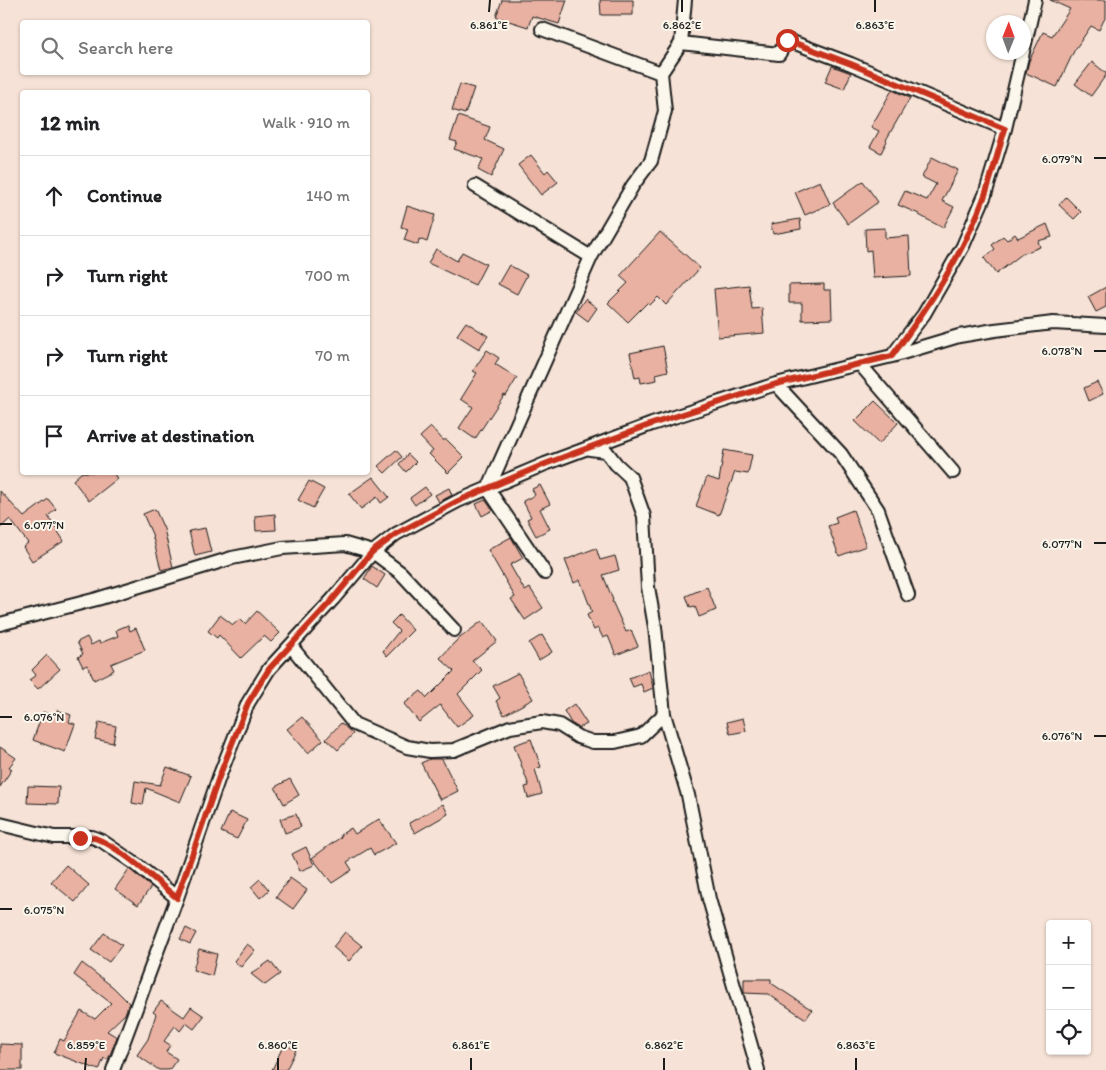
<!DOCTYPE html>
<html lang="en">
<head>
<meta charset="utf-8">
<style>
	:root { --surface:#fff; --page:#f2f2f2; --text:#202124; --muted:#757577; --line:#e0e0e0 }
	body { margin:0; font-family:Itim,sans-serif; background:var(--page); color:var(--text) }
	.controls { position:absolute; right:15px; bottom:15px; display:grid; overflow:hidden; border-radius:5px; box-shadow:0 1px 4px #0004 }
	.controls button { width:45px; height:45px; display:grid; place-items:center; padding:0; border:0; border-bottom:1px solid var(--line); background:var(--surface); color:var(--text); font:25px sans-serif }
	.compass { position:absolute; left:986px; top:15px; width:45px; height:45px; border-radius:50%; background:var(--surface); box-shadow:0 1px 4px #0004; rotate:1deg }
	.stop { position:absolute; width:15px; height:15px; margin:-11px; border:4px solid #c8321e; border-radius:50%; background:#fff }
	.stop.end { background:#c8321e; border-color:#fff; box-shadow:0 1px 5px #0008 }
	.list { margin:0; padding:0; list-style:none }
	h2 { display:flex; justify-content:space-between; align-items:center; height:65px; margin:0; padding:0 20px; font-size:21px }
	h2 small { font-size:16px; font-weight:400; color:var(--muted) }
	.list li { display:grid; grid-template-columns:32px 1fr auto; gap:15px; align-items:center; box-sizing:border-box; height:80px; padding:0 20px; border-top:1px solid var(--line) }
	.list b { display:block; font-size:19px; white-space:nowrap }
	.list em { font-size:16px; font-style:normal; color:var(--muted) }
	.icon { flex:none; width:28px; height:28px; fill:none; stroke:currentColor; stroke-width:2; stroke-linecap:round; stroke-linejoin:round }
	.map { position:relative; flex:none; width:1106px; height:1070px; overflow:hidden }
	.search { position:absolute; background:var(--surface); box-shadow:0 1px 4px #0004; left:20px; top:20px; width:350px; height:55px; display:flex; align-items:center; gap:12px; box-sizing:border-box; padding:0 18px; border-radius:5px; color:var(--muted); font-size:19px }
	.panel { position:absolute; background:var(--surface); box-shadow:0 1px 4px #0004; left:20px; top:90px; width:350px; height:385px; border-radius:5px }
	.map>svg:first-child { display:block }
	.building { fill:#e9b1a1; stroke:#1c1c1c }
	.lines { fill:none; stroke-linecap:round; stroke-linejoin:round }
	.street-casing { stroke:#1c1c1c; stroke-width:16 }
	.street { stroke:#fbf7ec; stroke-width:12 }
	.route { stroke:#c8321e; stroke-width:6 }
	.ticks { fill:none; stroke:#1c1c1c; stroke-width:2 }
	.ticks-label { font-size:12px; text-anchor:middle; fill:#1c1c1c; stroke:#fbf7ec; stroke-width:4; stroke-linejoin:round; paint-order:stroke }
</style>
</head>
<body>
<div class="map">
<svg width="1106" height="1070" viewBox="0 0 1106 1070">
	<rect width="100%" height="100%" fill="#f6e2d6"/>
	<filter id="ink" filterUnits="userSpaceOnUse"><feTurbulence type="fractalNoise" baseFrequency=".02" numOctaves="2"/><feDisplacementMap in="SourceGraphic" scale="10" xChannelSelector="R" yChannelSelector="G"/><feConvolveMatrix kernelMatrix="1 2 1 2 8 2 1 2 1" color-interpolation-filters="sRGB"/></filter>
	<g filter="url(#ink)">
		<path class="building" d="M502 0H567L559 24 532 16 528 27 496 17Z
			M600 0H633V15H601Z
			M1050 0H1106V16L1099 30 1091 26 1074 51 1057 87 1026 73 1029 61 1043 32 1052 36 1070 9Z
			M1092 62 1106 73V75L1091 96 1075 84Z
			M832 66 851 73 844 89 825 82Z
			M460 84 474 88 465 114 452 110Z
			M892 90 910 98 886 140 887 141 881 153 870 147 879 131 871 127Z
			M458 116 490 127 485 140 504 149 491 177 478 170 483 159 454 149 457 142 450 140Z
			M531 155 545 173 548 170 558 182 541 195 518 165Z
			M932 157 958 170 942 201 954 207 943 228 919 215V214L898 205 905 191 927 200 936 184 922 177Z
			M820 181 830 204 805 215 795 192Z
			M863 181 878 202 848 224 833 203Z
			M1066 197 1081 212 1074 219 1059 205Z
			M407 206 435 215 427 242 419 239 418 245 404 240 408 229 401 227Z
			M800 219 801 229 773 234 771 224Z
			M1047 224 1052 237 1038 241 1040 247 1022 254 996 274 984 258 995 249 992 245 1003 236 1007 240 1015 234 1018 238Z
			M885 228V238L909 236 911 276 873 278 871 250 866 251 865 229Z
			M660 232 700 268 666 305 658 297 650 305 647 303 628 322 608 303 628 283 620 276Z
			M436 249 457 261 462 252 486 264 475 285 428 263Z
			M509 265 527 275 517 294 498 284Z
			M824 284V290H831L832 319 802 320V303H789V285Z
			M749 285 752 309 762 308 764 333 718 337 714 289Z
			M1106 287V307L1096 312 1088 297Z
			M585 299 597 308 588 321 576 312Z
			M466 322 488 336 479 349 457 335Z
			M663 346 668 371 656 374 657 380 641 383 640 377 635 378 630 353Z
			M487 350 499 358 495 364 517 378 506 396 504 395 475 439 459 428 473 407 461 399 477 373 473 371Z
			M1097 382 1103 394 1089 401 1084 388Z
			M875 401 898 423 879 444 855 421Z
			M431 427 443 440H447L464 457 448 473 429 454 433 451 420 437Z
			M396 450 402 457 385 473 378 466Z
			M724 450 752 455 748 474 735 472 719 515 696 506 707 477 719 481Z
			M408 454 416 462 406 472 399 464Z
			M82 472H113L117 479 89 501 73 480Z
			M373 477 389 497 381 503 377 497 361 509 349 494Z
			M309 481 324 489 313 508 298 500Z
			M540 485 550 504 540 509 550 529 536 536 527 519 531 517 523 501 535 495 532 489Z
			M425 487 430 494 415 505 410 498Z
			M449 488 452 495 439 502 435 495Z
			M0 491 24 517 48 499 56 509 48 516 64 541 32 561 23 547 28 543 10 519 0 528Z
			M485 500 493 510 482 516 476 504Z
			M155 509 164 529 173 567 161 570 152 534 143 514Z
			M853 510 866 546 839 556 828 526 837 523 835 517Z
			M275 514 276 530 256 531 255 516Z
			M205 528 211 552 195 556 189 531Z
			M511 537 523 558 510 565 525 591 530 588 543 608 525 620 511 599 515 597 488 550Z
			M596 548 600 560 615 556 619 570 603 575 613 600 612 601 626 632 631 630 638 646 616 655 608 636 603 638 598 628 594 630 587 615 592 612 580 580 574 583 565 560Z
			M372 566 385 575 377 588 364 579Z
			M707 587 716 610 699 617 695 606 690 607 686 596Z
			M257 611 280 633 271 642 264 636 241 658 219 635 217 638 208 631 220 615 233 625 240 619 245 624Z
			M399 615 413 630 387 656 383 651 399 631 391 623Z
			M482 621 497 641 472 661 482 670 458 694 474 715 457 727 440 705 419 722 404 704 421 691 427 698 454 671 440 658 456 641Z
			M128 625 130 631 136 628 145 650 111 664 114 670 94 680 87 665 83 667 78 657 83 654 77 642 87 637 91 645 99 641 100 643 118 636 116 630Z
			M542 635 552 652 539 660 529 643Z
			M47 655 60 669 38 689 29 680 36 675 32 670Z
			M649 670 653 688 644 692 641 684 633 687 629 678Z
			M518 673 533 699 504 715 496 701 500 698 493 686Z
			M574 704 587 724 579 728 571 723 564 711Z
			M57 710 71 715 69 722 75 724 65 752 33 740 43 712 54 716Z
			M302 717 323 740 308 753 287 729Z
			M743 718 746 731 730 734 727 722Z
			M99 722 116 726 113 743 95 739Z
			M341 723 353 734 338 750 326 739Z
			M531 739 541 767 535 769 542 794 528 798 525 787 529 786 514 745Z
			M0 747 16 758 9 767 12 769 0 787Z
			M430 759H442L458 791 440 800 421 763Z
			M167 767 191 776 180 802 146 788 143 805 132 803 135 781 160 785Z
			M290 779 299 795 284 804 275 787Z
			M28 786 59 787 58 804 27 803Z
			M443 804 448 814 415 833 409 823Z
			M230 812 247 820 237 839 221 832Z
			M296 814 301 827 285 833 280 819Z
			M379 819 396 843 374 855 370 848 347 862 352 870 332 883 312 858 341 837 340 835 351 828 355 834Z
			M306 847 314 865 300 871 292 854Z
			M66 865 89 885 75 902 51 882Z
			M129 869 151 887 138 905 115 889Z
			M290 878 307 890 293 909 276 897Z
			M260 879 269 890 260 898 251 887Z
			M186 928 196 933 190 944 180 939Z
			M345 932 362 946 349 961 333 947Z
			M104 933 122 945 109 962 91 950Z
			M247 944 255 950 241 967 234 961Z
			M199 949 217 954 212 976 193 970Z
			M270 961 280 974 265 985 251 974Z
			M82 963 113 987 129 1003 125 1014 107 1031 117 1037 108 1060 104 1058 99 1070 54 1053 60 1039 64 1041 81 1011 95 1019 111 1003 74 975Z
			M744 979H771V983L812 1010 806 1019 768 994 744 993Z
			M161 1001 184 1017 191 1007 204 1016 194 1029 186 1023 180 1031 175 1026 164 1041 170 1045 166 1052 177 1059 169 1070H159L137 1055 148 1039 156 1014 153 1012Z
			M0 1044 22 1045V1070H0Z
			M284 1044 296 1050 286 1070H272Z"/>
		<g class="lines">
			<defs>
				<path id="street" d="M542 29 661 73
					M681 43 779 54 787 40 851 64 1005 129
					M1024 48 1035 0
					M475 186 591 257
					M892 356 924 314 963 246 985 195 1005 129 1023 52
					M859 363 953 472
					M776 384 841 454 878 510 908 595
					M590 449 606 451 616 464 630 477 644 516 648 587 655 627 664 714 688 795 709 899 758 1070
					M545 573 488 489 591 257 633 185 651 161 665 111 661 73 681 43 685 0
					M0 624 97 599 232 558 282 548 345 544 373 552 401 573 454 630
					M291 646 354 724 407 747 430 751 454 750 510 727 542 722 559 725 578 737 593 742H615L641 736 664 714
					M0 824 54 837H92L102 841 137 865 177 898
					M113 1070 177 898 219 777 248 703 269 669 333 599 373 552 396 534 458 501 545 464 652 424 776 384 892 356 959 336 995 330 1053 323 1106 326"/>
			</defs>
			<use href="#street" class="street-casing"/>
			<use href="#street" class="street"/>
		</g>
	</g>
	<g class="lines" filter="url(#ink)">
		<path class="route" d="M80 838C85 837 90 837 95 838 120 847 156 881 177 898L219 777 248 703 269 669 333 599 372 552 396 534 458 501 545 464 652 424 776 384 892 356C929 306 964 253 985 195 993 173 998 151 1005 129L851 64 787 40"/>
	</g>
	<path class="ticks" d="M489 12 490 0M682 12V0M875 12V0M1094 158H1106M1094 351H1106M0 524H12M1094 543H1106M0 717H12M1094 736H1106M0 909H12M85 1070 86 1058M278 1070V1058M471 1070V1058M664 1070V1058M856 1070V1058"/>
	<g class="ticks-label">
		<text x="489" y="29">6.861°E</text>
		<text x="682" y="29">6.862°E</text>
		<text x="875" y="29">6.863°E</text>
		<text x="1062" y="163">6.079°N</text>
		<text x="1062" y="355">6.078°N</text>
		<text x="44" y="529">6.077°N</text>
		<text x="1062" y="548">6.077°N</text>
		<text x="44" y="721">6.076°N</text>
		<text x="1062" y="740">6.076°N</text>
		<text x="44" y="914">6.075°N</text>
		<text x="86" y="1049">6.859°E</text>
		<text x="278" y="1049">6.860°E</text>
		<text x="471" y="1049">6.861°E</text>
		<text x="664" y="1049">6.862°E</text>
		<text x="856" y="1049">6.863°E</text>
	</g>
</svg>
<div class="controls">
<button>+</button>
<button>−</button>
<button><svg class="icon" aria-label="locate" viewBox="0 0 24 24"><circle cx="12" cy="12" r="6"/><path d="M12 2v4M12 18v4M2 12h4M18 12h4"/></svg></button>
</div>
<svg class="compass" viewBox="-18 -18 36 36"><path d="M0-13l5 13h-10z" fill="#e53935"/><path d="M0 13l5-13h-10z" fill="#757577"/></svg>
<div class="stop" style="left:787px;top:40px"></div>
<div class="stop end" style="left:80px;top:838px"></div>
<div class="search"><svg class="icon" aria-label="search" viewBox="0 0 24 24"><circle cx="10" cy="10" r="6"/><path d="M15 15l6 6"/></svg>Search here</div>
<section class="panel">
<h2>12 min<small>Walk · 910 m</small></h2>
<ul class="list">
<li><svg class="icon" aria-label="ahead" viewBox="0 0 24 24"><path d="M12 20V5M6 11l6-6 6 6"/></svg><div><b>Continue</b></div><em>140 m</em></li>
<li><svg class="icon" aria-label="right" viewBox="0 0 24 24"><path d="M7 20v-9h11M14 6l5 5-5 5"/></svg><div><b>Turn right</b></div><em>700 m</em></li>
<li><svg class="icon" aria-label="right" viewBox="0 0 24 24"><path d="M7 20v-9h11M14 6l5 5-5 5"/></svg><div><b>Turn right</b></div><em>70 m</em></li>
<li><svg class="icon" aria-label="arrive" viewBox="0 0 24 24"><path d="M6 21V4h12l-3 4 3 4H6"/></svg><div><b>Arrive at destination</b></div></li>
</ul>
</section>
</div>
</body>
</html>
